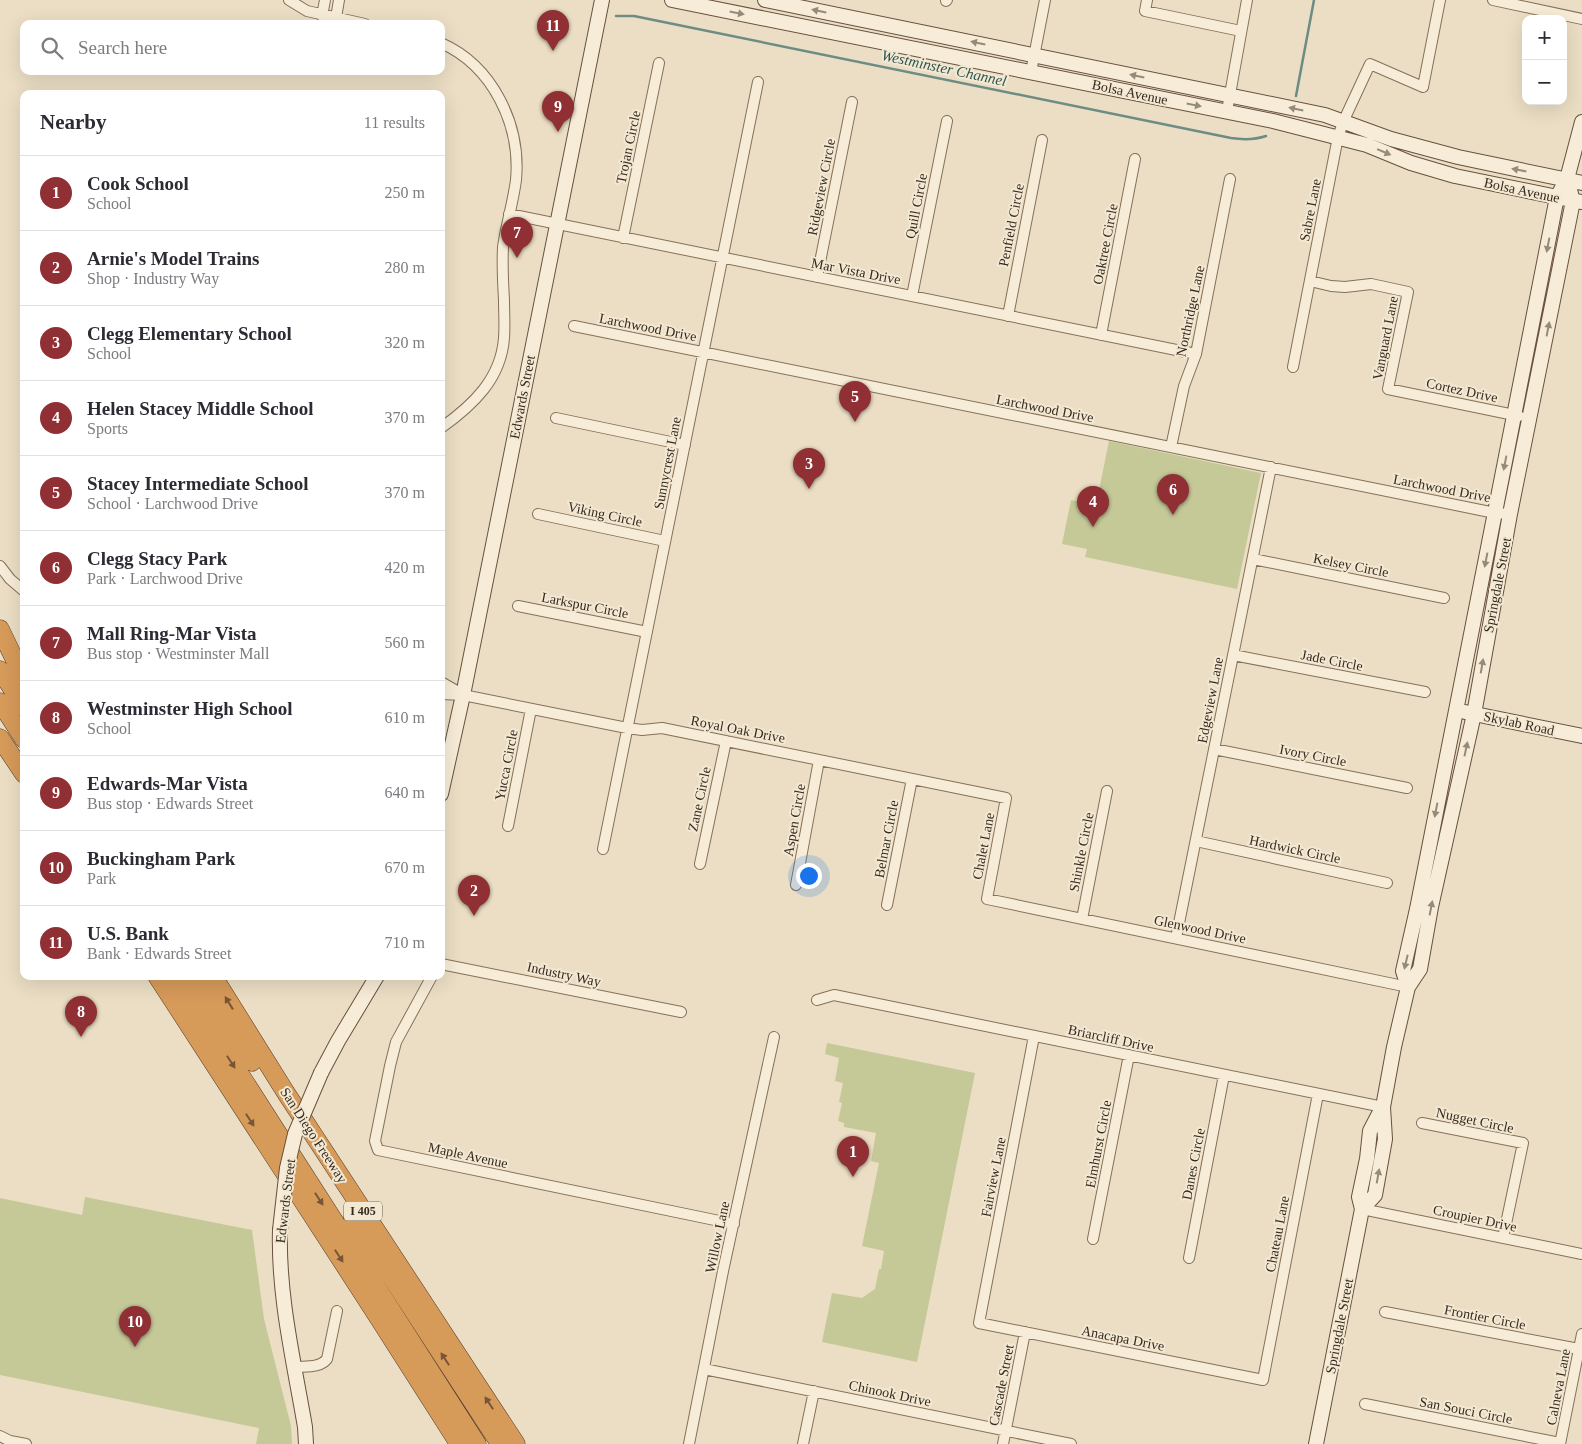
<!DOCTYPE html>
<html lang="en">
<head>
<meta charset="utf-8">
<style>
	:root { --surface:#fff; --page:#f2f2f3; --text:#2b2b33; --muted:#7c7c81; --line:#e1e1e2; --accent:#902f34 }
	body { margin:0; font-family:Georgia,serif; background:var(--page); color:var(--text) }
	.controls { position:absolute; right:15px; top:15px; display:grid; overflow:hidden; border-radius:10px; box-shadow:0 5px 20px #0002 }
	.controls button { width:45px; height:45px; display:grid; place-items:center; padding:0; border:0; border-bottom:1px solid var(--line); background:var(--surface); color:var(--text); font:25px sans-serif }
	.you { position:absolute; left:808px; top:875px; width:18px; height:18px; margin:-12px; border:4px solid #fff; border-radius:50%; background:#1a73e8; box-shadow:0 0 0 8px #1a73e833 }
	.badge { display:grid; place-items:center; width:32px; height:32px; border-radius:50%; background:var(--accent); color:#fff; font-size:16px; font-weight:700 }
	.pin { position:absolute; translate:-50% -41px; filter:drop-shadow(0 1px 2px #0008) }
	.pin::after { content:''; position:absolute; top:26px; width:18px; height:15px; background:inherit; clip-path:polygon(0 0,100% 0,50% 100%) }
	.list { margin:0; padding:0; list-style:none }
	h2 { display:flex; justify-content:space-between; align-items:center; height:65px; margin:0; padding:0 20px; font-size:21px }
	h2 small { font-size:16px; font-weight:400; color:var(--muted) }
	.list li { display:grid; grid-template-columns:32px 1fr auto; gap:15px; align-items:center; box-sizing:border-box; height:75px; padding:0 20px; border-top:1px solid var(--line) }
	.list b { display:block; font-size:19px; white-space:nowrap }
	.list p { margin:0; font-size:16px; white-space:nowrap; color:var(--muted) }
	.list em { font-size:16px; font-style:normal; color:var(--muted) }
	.icon { flex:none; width:28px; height:28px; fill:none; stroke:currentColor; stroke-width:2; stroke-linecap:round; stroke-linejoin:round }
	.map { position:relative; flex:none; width:1582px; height:1444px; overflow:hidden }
	.search { position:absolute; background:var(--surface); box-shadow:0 5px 20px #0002; left:20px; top:20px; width:425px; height:55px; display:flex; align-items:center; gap:12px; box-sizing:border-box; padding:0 18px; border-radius:10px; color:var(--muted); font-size:19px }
	.panel { position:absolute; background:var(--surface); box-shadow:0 5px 20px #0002; left:20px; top:90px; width:425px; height:890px; border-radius:10px }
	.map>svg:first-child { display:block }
	.green { fill:#c5c998 }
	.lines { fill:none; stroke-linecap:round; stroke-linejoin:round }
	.stream { stroke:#6d8c83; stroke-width:2.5 }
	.street-casing { stroke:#85705b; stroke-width:12 }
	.secondary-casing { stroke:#67513f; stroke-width:16 }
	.highway-casing { stroke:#533e2f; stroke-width:19 }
	.street { stroke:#f7ecd7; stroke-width:10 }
	.secondary { stroke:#f7ecd7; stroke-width:14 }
	.highway { stroke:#d69a59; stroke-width:18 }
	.secondary-bridge-casing { stroke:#67513f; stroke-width:16; stroke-linecap:butt }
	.secondary-bridge { stroke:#f7ecd7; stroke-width:14 }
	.oneway { fill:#968a7b }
	.oneway2 { fill:#765636 }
	.labels { text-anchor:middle; stroke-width:4; stroke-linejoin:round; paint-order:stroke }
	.shield { fill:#f3e9d3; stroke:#6f6355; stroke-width:1 }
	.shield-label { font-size:12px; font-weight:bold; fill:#36291f }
	.street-label { font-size:14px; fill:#36291f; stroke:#f3e9d3 }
	.water-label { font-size:15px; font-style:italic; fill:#2f5551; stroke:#f3e9d3 }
</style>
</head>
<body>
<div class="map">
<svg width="1582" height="1444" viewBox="0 0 1582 1444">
	<rect width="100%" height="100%" fill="#ebdec4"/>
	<path class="green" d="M1109 441 1261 473 1237 589 1085 557 1087 549 1062 544 1071 500 1096 505Z
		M827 1043 975 1073 917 1362 822 1342 832 1293 862 1298 875 1289 879 1269H881L884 1251 862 1246 879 1163 871 1161 876 1133 844 1127V1123L838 1121 842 1103 839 1102 843 1083 835 1081 839 1058 825 1054Z
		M85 1197 252 1230 264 1319 291 1426 292 1444H256L259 1428 0 1375V1198L82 1215Z"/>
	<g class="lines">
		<path class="stream" d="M616 16H634L1231 138C1244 140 1254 140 1266 136
			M1296 96 1314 0"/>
		<defs>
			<path id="street" d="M289 0 307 11 365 24
				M1147 0 1145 11 1241 31
				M1493 0 1582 19
				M946 1 947 0
				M322 16 325 0
				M336 18 339 0
				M441 43C493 66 521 125 516 180 513 203 506 225 503 247 502 265 503 283 504 300 504 313 505 326 504 338 501 379 473 405 441 428
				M1031 72 1045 0
				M1227 111 1247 0
				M509 214 1196 354
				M623 238 659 63
				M817 277 852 102
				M1310 281 1331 286 1345 287 1371 284 1408 292 1388 389 1519 416
				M912 296 947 121
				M1008 316 1042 140
				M574 326 1495 513 1510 514
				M1101 335 1135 159
				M1293 367 1338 137 1344 120 1370 64 1423 87 1440 0
				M556 418 685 445
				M1171 447 1184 386 1196 354 1230 179
				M538 514 665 541
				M1253 559 1444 598
				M0 566 10 579 24 591
				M518 606 647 632
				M1233 655 1425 692
				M441 682 462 694
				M441 694 463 695 627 728 642 730 662 728 1006 798 987 899 1408 987
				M1214 749 1407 788
				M508 826 531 709
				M1196 841 1387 883
				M603 849 758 82
				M700 864 726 741
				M796 885 819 760
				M887 905 912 779
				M1082 919 1107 791
				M1176 938 1271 467
				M441 964 681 1012
				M432 976 396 1042 390 1066 375 1141 378 1150 734 1224
				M817 1000 834 995 1383 1107
				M1034 1036 979 1323 1263 1380 1318 1094
				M1422 1123 1523 1143 1503 1238
				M1362 1209 1582 1254
				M1093 1239 1129 1055
				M1189 1258 1224 1075
				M1385 1312 1579 1349
				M295 1367C306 1366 320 1368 327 1359L337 1311
				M704 1369 1071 1444
				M1365 1404 1560 1443
				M0 1436 10 1441 26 1444
				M689 1444 723 1271 774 1037
				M803 1444 814 1391
				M1003 1444 1025 1332
				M1560 1444 1582 1334"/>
			<path id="secondary" d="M672 0 1273 121 1367 145 1411 163 1455 176 1581 202
				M765 0 1325 115 1391 139 1458 157 1582 183
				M1465 712 1582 736
				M441 794 463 695 602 0
				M1408 987 1403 971 1417 909 1557 197 1567 179 1582 122
				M321 1073 338 1041 377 976
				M1362 1209 1375 1195 1385 1139 1383 1107 1394 1047 1408 987 1420 969 1431 907 1474 714 1510 514 1573 201 1567 179
				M280 1230C278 1296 294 1362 305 1427L306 1444
				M1316 1444 1362 1209 1359 1197 1367 1159 1370 1131 1382 1108"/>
			<path id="highway" d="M0 629 24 679
				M0 670 24 707
				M0 702 24 739
				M0 738 24 774
				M157 976 380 1320 459 1444
				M177 976 477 1444
				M197 976 252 1062
				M213 976 286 1093 516 1444
				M353 1218 500 1444"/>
		</defs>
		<use href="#street" class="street-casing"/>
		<use href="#secondary" class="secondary-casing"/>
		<use href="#highway" class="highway-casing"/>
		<use href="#street" class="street"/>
		<use href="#secondary" class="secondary"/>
		<use href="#highway" class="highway"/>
		<defs>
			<path id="secondary-bridge" d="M280 1230 287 1168 295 1134 321 1073"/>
		</defs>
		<use href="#secondary-bridge" class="secondary-bridge-casing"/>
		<use href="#secondary-bridge" class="secondary-bridge"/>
	</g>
	<defs><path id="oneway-solid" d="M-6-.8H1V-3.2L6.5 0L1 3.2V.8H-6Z" transform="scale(1.25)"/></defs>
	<g class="oneway">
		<use href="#oneway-solid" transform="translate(819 11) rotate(-168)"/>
		<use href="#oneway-solid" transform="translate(737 13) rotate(11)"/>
		<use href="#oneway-solid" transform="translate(978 43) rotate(-168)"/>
		<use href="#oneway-solid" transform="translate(1137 76) rotate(-168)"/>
		<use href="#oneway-solid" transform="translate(1194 105) rotate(11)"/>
		<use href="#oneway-solid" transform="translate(1296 109) rotate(-168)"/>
		<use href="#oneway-solid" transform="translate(1384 152) rotate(23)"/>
		<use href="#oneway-solid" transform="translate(1519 170) rotate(-169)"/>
		<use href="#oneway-solid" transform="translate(1548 245) rotate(101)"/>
		<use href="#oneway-solid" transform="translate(1548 329) rotate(-79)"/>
		<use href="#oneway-solid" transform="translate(1505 463) rotate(101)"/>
		<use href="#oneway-solid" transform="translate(1486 560) rotate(101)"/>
		<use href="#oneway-solid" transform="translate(1482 666) rotate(-80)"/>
		<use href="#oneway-solid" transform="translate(1466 749) rotate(-78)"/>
		<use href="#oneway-solid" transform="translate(1436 810) rotate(101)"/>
		<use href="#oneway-solid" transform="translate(1431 908) rotate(-79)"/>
		<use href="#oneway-solid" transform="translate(1406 962) rotate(103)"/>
		<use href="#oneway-solid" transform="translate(1378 1176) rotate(-80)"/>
	</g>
	<g class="oneway2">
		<use href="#oneway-solid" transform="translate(229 1003) rotate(-122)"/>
		<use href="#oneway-solid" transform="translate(231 1062) rotate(57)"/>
		<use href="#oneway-solid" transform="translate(250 1120) rotate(57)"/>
		<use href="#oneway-solid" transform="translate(319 1199) rotate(57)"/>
		<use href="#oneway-solid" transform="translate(339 1256) rotate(57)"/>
		<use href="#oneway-solid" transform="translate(445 1359) rotate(-123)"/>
		<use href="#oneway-solid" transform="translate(489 1403) rotate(-123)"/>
	</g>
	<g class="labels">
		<rect class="shield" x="344" y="1201.5" width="38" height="19" rx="4"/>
		<g class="shield-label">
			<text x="363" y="1215">I 405</text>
		</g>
		<g class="street-label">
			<text transform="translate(1130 92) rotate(12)" y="5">Bolsa Avenue</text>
			<text transform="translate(628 147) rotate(-78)" y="5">Trojan Circle</text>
			<text transform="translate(821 187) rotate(-79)" y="5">Ridgeview Circle</text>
			<text transform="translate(1522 190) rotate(12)" y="5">Bolsa Avenue</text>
			<text transform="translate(916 206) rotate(-79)" y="5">Quill Circle</text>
			<text transform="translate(1310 210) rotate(-79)" y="5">Sabre Lane</text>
			<text transform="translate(1011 225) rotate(-79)" y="5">Penfield Circle</text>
			<text transform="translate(1105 244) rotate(-79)" y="5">Oaktree Circle</text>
			<text transform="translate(856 271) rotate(11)" y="5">Mar Vista Drive</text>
			<text transform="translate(1190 311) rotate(-78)" y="5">Northridge Lane</text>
			<text transform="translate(648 327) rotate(11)" y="5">Larchwood Drive</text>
			<text transform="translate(1385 338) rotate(-79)" y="5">Vanguard Lane</text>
			<text transform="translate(1462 390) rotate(12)" y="5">Cortez Drive</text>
			<text transform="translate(522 397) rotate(-79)" y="5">Edwards Street</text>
			<text transform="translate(1045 408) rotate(11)" y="5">Larchwood Drive</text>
			<text transform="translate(667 463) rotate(-79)" y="5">Sunnycrest Lane</text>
			<text transform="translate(1442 488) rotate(11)" y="5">Larchwood Drive</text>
			<text transform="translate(605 514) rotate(12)" y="5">Viking Circle</text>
			<text transform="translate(1351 565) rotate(11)" y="5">Kelsey Circle</text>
			<text transform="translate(1497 585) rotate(-79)" y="5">Springdale Street</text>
			<text transform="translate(585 605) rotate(11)" y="5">Larkspur Circle</text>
			<text transform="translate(1332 660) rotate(11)" y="5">Jade Circle</text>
			<text transform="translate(1210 700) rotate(-79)" y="5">Edgeview Lane</text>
			<text transform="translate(1519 723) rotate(12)" y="5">Skylab Road</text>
			<text transform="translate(738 729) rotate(11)" y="5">Royal Oak Drive</text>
			<text transform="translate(1313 755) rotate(11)" y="5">Ivory Circle</text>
			<text transform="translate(506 765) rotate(-79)" y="5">Yucca Circle</text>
			<text transform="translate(699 799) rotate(-78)" y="5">Zane Circle</text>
			<text transform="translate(794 820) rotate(-80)" y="5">Aspen Circle</text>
			<text transform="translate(886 839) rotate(-79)" y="5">Belmar Circle</text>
			<text transform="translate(983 846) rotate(-79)" y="5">Chalet Lane</text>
			<text transform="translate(1295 849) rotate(12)" y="5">Hardwick Circle</text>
			<text transform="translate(1081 852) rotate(-79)" y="5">Shinkle Circle</text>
			<text transform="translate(1200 929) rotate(12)" y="5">Glenwood Drive</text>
			<text transform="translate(564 974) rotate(12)" y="5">Industry Way</text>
			<text transform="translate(1111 1038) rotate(12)" y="5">Briarcliff Drive</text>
			<text transform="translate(1475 1120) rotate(12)" y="5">Nugget Circle</text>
			<text transform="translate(314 1135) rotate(57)" y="5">San Diego Freeway</text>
			<text transform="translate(1098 1144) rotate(-79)" y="5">Elmhurst Circle</text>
			<text transform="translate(468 1155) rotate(12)" y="5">Maple Avenue</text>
			<text transform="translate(1193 1164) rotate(-79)" y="5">Danes Circle</text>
			<text transform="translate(993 1177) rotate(-79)" y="5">Fairview Lane</text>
			<text transform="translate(285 1201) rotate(-83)" y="5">Edwards Street</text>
			<text transform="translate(1475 1218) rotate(12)" y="5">Croupier Drive</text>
			<text transform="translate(1277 1234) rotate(-79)" y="5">Chateau Lane</text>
			<text transform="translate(717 1237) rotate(-78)" y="5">Willow Lane</text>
			<text transform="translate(1485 1317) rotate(11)" y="5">Frontier Circle</text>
			<text transform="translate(1339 1326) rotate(-79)" y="5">Springdale Street</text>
			<text transform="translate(1123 1338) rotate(11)" y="5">Anacapa Drive</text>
			<text transform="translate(1001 1385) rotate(-79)" y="5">Cascade Street</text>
			<text transform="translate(1558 1387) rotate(-79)" y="5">Calneva Lane</text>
			<text transform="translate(890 1393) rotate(12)" y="5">Chinook Drive</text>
			<text transform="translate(1466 1410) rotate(11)" y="5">San Souci Circle</text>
		</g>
		<g class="water-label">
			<text transform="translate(944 68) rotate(12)" y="5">Westminster Channel</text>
		</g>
	</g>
</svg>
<div class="controls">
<button>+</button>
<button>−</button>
</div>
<div class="you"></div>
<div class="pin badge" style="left:853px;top:1177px">1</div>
<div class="pin badge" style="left:474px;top:916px">2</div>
<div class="pin badge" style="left:809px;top:489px">3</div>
<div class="pin badge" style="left:1093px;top:527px">4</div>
<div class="pin badge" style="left:855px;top:422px">5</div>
<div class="pin badge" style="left:1173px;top:515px">6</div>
<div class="pin badge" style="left:517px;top:258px">7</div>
<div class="pin badge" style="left:81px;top:1037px">8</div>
<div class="pin badge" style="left:558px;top:132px">9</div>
<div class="pin badge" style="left:135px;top:1347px">10</div>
<div class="pin badge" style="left:553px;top:51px">11</div>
<div class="search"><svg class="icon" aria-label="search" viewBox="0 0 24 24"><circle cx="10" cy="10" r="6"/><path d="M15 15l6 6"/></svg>Search here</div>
<section class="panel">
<h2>Nearby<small>11 results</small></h2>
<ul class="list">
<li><span class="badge">1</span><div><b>Cook School</b><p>School</p></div><em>250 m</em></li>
<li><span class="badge">2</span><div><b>Arnie's Model Trains</b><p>Shop · Industry Way</p></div><em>280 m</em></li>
<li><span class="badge">3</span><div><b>Clegg Elementary School</b><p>School</p></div><em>320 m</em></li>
<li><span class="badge">4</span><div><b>Helen Stacey Middle School</b><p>Sports</p></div><em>370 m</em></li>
<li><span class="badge">5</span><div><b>Stacey Intermediate School</b><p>School · Larchwood Drive</p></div><em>370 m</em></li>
<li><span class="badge">6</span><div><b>Clegg Stacy Park</b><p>Park · Larchwood Drive</p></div><em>420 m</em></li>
<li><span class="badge">7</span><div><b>Mall Ring-Mar Vista</b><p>Bus stop · Westminster Mall</p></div><em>560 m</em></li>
<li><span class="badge">8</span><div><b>Westminster High School</b><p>School</p></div><em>610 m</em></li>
<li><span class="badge">9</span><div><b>Edwards-Mar Vista</b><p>Bus stop · Edwards Street</p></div><em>640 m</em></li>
<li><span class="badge">10</span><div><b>Buckingham Park</b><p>Park</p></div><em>670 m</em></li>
<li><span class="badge">11</span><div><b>U.S. Bank</b><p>Bank · Edwards Street</p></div><em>710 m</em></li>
</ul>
</section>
</div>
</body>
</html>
